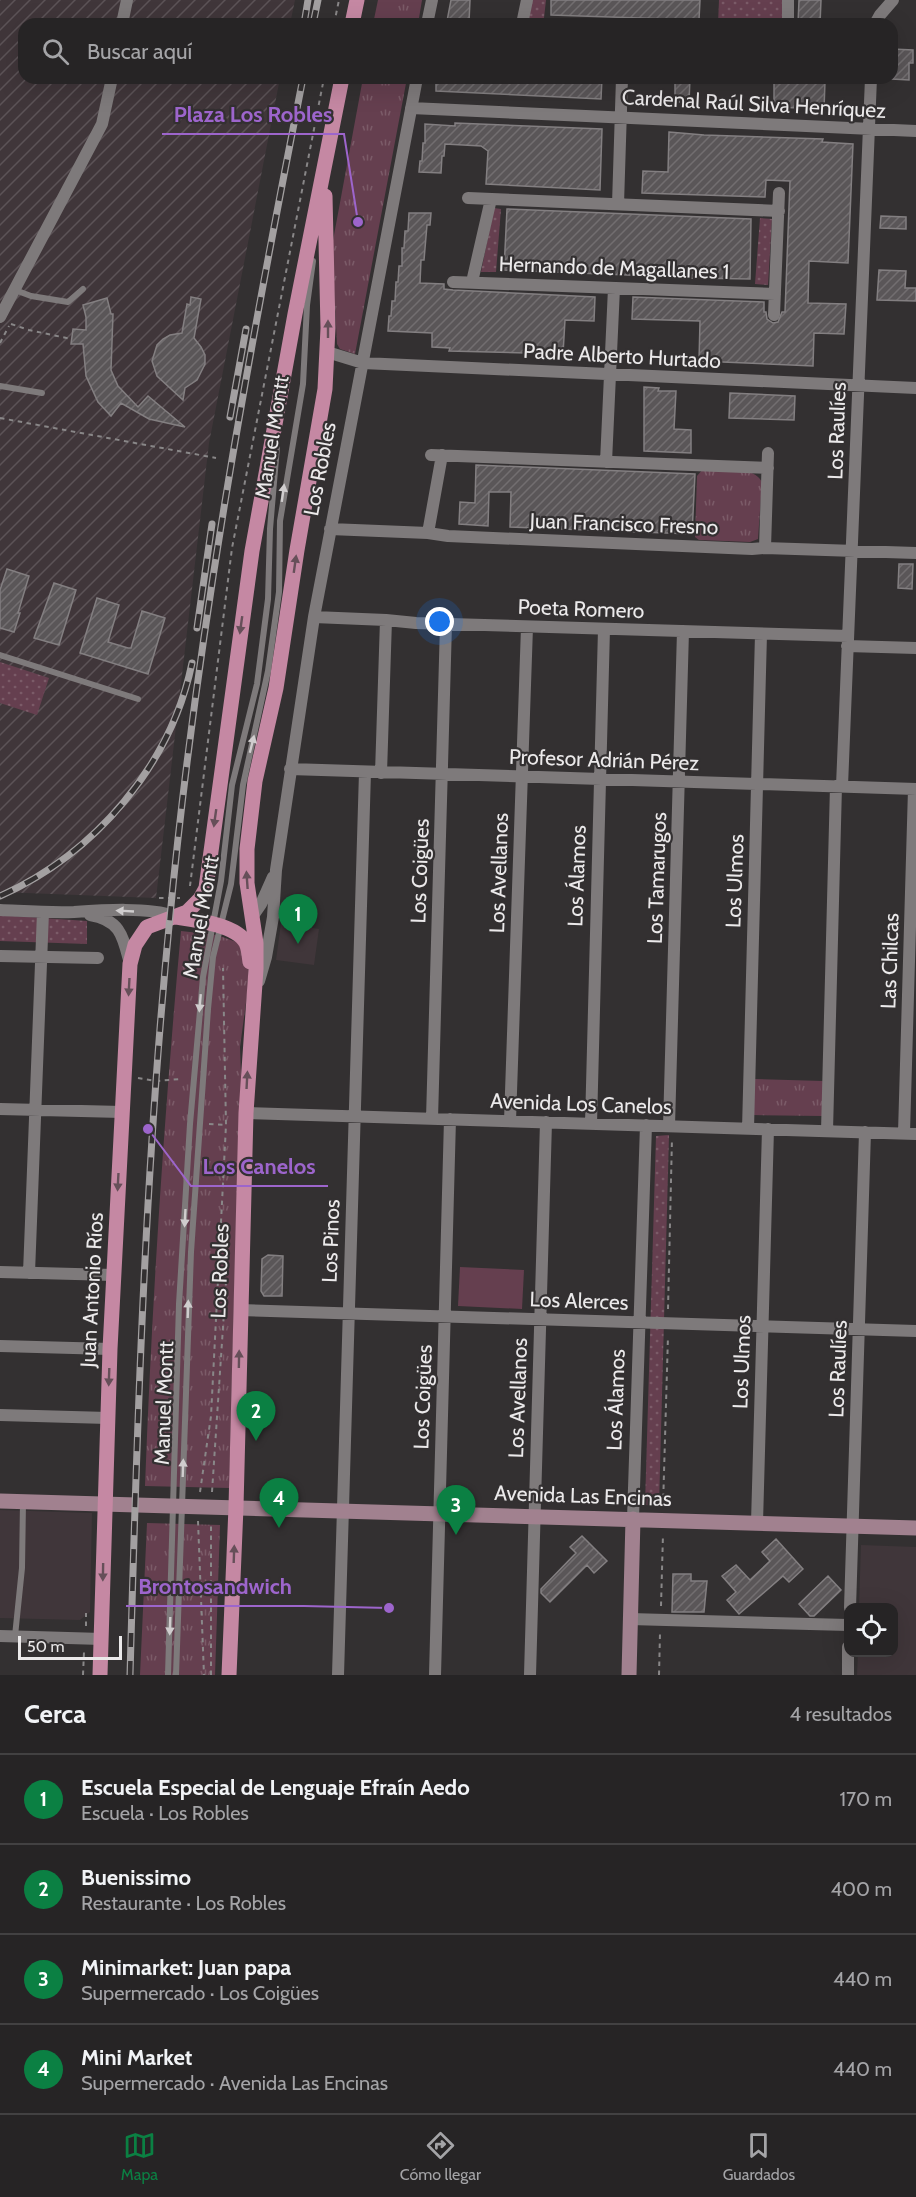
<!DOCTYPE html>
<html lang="es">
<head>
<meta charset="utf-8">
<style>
	:root { --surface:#262425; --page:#323032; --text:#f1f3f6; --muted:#a4a4a7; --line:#424142; --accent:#0b8043 }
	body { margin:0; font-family:Cabin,sans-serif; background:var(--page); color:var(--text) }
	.controls { position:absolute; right:18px; bottom:18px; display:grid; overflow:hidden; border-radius:12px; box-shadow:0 6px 24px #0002 }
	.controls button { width:54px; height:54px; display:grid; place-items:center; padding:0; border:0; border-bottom:2px solid var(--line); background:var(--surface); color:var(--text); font:30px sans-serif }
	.scale { position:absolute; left:18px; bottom:15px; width:104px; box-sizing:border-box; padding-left:6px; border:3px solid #ebe9ea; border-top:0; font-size:16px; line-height:21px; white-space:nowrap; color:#ebe9ea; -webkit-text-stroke:4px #333031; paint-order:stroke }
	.you { position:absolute; left:440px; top:622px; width:21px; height:21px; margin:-15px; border:4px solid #fff; border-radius:50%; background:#1a73e8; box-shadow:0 0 0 9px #1a73e833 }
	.badge { display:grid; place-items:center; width:39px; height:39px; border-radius:50%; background:var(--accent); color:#fff; font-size:20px; font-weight:700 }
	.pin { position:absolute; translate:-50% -50px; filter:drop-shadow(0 2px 3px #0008) }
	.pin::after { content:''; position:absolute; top:32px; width:21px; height:18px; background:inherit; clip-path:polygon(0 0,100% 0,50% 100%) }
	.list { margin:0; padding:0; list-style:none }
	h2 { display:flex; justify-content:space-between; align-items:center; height:78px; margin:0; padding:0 24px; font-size:26px }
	h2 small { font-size:20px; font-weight:400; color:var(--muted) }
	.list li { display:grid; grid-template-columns:39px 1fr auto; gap:18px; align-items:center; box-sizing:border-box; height:90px; padding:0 24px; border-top:2px solid var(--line) }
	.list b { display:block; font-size:22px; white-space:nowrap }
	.list p { margin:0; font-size:20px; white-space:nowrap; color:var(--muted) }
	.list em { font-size:20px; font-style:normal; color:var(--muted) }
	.icon { flex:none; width:33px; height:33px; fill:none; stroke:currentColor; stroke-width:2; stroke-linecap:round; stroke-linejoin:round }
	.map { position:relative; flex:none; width:916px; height:1675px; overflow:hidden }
	.search { position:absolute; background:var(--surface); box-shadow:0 6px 24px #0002; left:18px; right:18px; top:18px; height:66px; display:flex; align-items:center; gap:15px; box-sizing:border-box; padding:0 21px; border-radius:18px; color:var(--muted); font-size:22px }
	.sheet { height:438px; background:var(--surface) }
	nav { display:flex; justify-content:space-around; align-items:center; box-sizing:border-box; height:84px; border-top:2px solid var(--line); background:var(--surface); font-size:16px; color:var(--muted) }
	nav a { display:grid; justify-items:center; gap:3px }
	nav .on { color:var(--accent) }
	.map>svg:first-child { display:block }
	.built { fill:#40363a }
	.industrial { fill:url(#industrial-furrows) }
	.grass { fill:url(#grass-dots) }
	.park { fill:url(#park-tufts) }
	.pitch { fill:#653f4f }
	.building { fill:url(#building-hatch); stroke:#837f81; stroke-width:1.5 }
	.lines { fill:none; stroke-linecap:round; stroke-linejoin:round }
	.path { stroke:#898788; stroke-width:2; stroke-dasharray:4.5 4.5; stroke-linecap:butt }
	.lane { stroke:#7e7a7b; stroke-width:6 }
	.street { stroke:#7e7a7b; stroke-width:12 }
	.secondary { stroke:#a1818f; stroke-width:15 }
	.primary { stroke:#c588a3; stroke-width:15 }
	.rail-casing { stroke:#a3a0a1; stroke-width:7 }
	.rail { stroke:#333031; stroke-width:4.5; stroke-dasharray:14; stroke-linecap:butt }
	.oneway { fill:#664f59 }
	.oneway2 { fill:#d0cdce }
	.labels { text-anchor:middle; stroke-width:4.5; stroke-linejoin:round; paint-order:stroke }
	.street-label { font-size:21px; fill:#ebe9ea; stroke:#333031 }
	.leader { fill:none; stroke:#9d65cc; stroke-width:2 }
	.callout-dot { fill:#9d65cc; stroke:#333031; stroke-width:2 }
	.callout-label { font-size:22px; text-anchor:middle; font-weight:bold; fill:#9d65cc; stroke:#333031; stroke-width:4.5; stroke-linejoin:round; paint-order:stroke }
</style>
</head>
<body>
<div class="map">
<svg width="916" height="1675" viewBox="0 0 916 1675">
	<defs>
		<pattern id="industrial-furrows" width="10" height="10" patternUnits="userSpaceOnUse" patternTransform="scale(1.5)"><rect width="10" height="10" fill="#40363a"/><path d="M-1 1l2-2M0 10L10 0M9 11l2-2" fill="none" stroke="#5c5357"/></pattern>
		<pattern id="grass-dots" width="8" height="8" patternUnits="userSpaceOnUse" patternTransform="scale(1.5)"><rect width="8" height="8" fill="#653f4f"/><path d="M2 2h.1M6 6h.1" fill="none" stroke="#7b5b68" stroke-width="1.8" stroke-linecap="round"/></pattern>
		<pattern id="park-tufts" width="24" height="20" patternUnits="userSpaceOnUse" patternTransform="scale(1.5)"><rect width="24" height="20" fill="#653f4f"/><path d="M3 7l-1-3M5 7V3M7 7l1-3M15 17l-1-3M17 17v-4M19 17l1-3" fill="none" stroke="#7b5b68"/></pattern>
		<pattern id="building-hatch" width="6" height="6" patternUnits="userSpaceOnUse" patternTransform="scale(1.5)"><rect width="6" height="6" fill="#5a5658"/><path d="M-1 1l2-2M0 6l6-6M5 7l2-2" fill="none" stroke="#726e70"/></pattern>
	</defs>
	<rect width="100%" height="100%" fill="#333031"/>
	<path class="built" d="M281 923 319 929 314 965 276 960Z
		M0 1510 92 1513 90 1612 80 1620 0 1618Z
		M861 1545 916 1547V1675H857L858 1653 894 1652V1608L859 1607Z"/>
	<path class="industrial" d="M0 0H295L290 24H24V78H280L209 443 156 898 0 892Z"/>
	<path class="grass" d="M532 0H546L544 18H529Z
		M719 0H782V22L781 24H718Z
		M494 208 501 209 496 272H481Z
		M760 218 772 219 768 285 755 284Z
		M0 662 49 678 37 715 0 703Z
		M0 915 87 921V944L0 941Z
		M669 1135 659 1506 645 1505 656 1136Z"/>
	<path class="park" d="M378 0H422L418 24H373Z
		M363 78H407L355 354 340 349 337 344 332 246Z
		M703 469C721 470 753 465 762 482L758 539 750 542 699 540 695 537 697 476Z
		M181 931 217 935 242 944 249 957 247 995 240 1047 242 1101 234 1300 229 1488 145 1486C152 1301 164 1116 181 931Z
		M754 1079 823 1081V1116L753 1115Z
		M147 1523 220 1525 215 1675H140Z"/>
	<path class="pitch" d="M460 1267 524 1270 522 1309 458 1306Z"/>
	<path class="building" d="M451 0H470L469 22 447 21Z
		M551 0H700L699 20 551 15Z
		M799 0H821L820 24H798Z
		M892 49 913 50V63H909V80L892 79Z
		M471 78H602L601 99 436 91V79L471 80Z
		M675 78H690L689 102H675Z
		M774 80 825 82 824 109 774 107Z
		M455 123 602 129 600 190 486 184 488 151 481 146 445 144 444 156H442L441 173 419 172 420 161H422L423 143H425V124L455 126Z
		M669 132 704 135 823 139 822 142 853 144 848 263 809 261 808 303 846 304 844 334 814 333 813 366 699 361 700 321 632 319 633 297 764 302V312H766L767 319 773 323 778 322 782 312H785L790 181 766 180 765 197 642 193 643 171 668 172Z
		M507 209 751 219 750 279 691 278 692 275 653 276 504 270Z
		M409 213H431L430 225H427L424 260H421L420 283 444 284V289L453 290 595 297 594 321 565 320 563 354 449 351 450 348 432 347V333L388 331 389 316H391L392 301H395L396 282H398L399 266H402V248H404L405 231H408Z
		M881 216 906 217V229L880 228Z
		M879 270 906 271 905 288H916V301L877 300Z
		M191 297 201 299 194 338 201 347 205 355V364L197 380 185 388 183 400 157 376 152 361 157 345 163 339 170 335 182 333 187 304 190 305Z
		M107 298 111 314H113L111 370 118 386 138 407 148 396 185 427 149 419 121 403 111 416 98 402 86 376 83 344H71L73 329 86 330V317L83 305Z
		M644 387 659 388 658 391H676L674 429 691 430V453L644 451Z
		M730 393 795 396 794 420 729 418Z
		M476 465 695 474 692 534 510 527 511 492H489L488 526 459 524 460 502 475 503Z
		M899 564H913L912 589 898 588Z
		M7 569 29 576 18 613H20L14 632 0 628V590Z
		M54 583 76 590 59 645 34 638Z
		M97 598 119 605 108 642 128 648H131L142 611 165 618 148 674 80 653Z
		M268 1255 283 1256 282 1296H264L261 1291 262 1259Z
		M582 1536 607 1561 594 1573 587 1565 550 1602 541 1593V1589L576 1553 570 1547Z
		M776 1539 803 1569 789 1582 783 1576 739 1614 727 1600 736 1592 722 1576 736 1565 750 1580 770 1561 762 1552Z
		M673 1574H691V1581H707L704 1612H672Z
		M828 1576 841 1590 814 1616H810L799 1604Z"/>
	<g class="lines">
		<path class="path" d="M334 24 339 0
			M11 324 29 330 71 339
			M0 343 9 326
			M0 418 216 458
			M190 886 232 548 324 78
			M159 898H180
			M138 1078 156 1081 180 1079
			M209 1124 227 1125
			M668 1309 672 1138
			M200 1492 211 1416 226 1125 223 968
			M212 1492 226 1282
			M663 1507 668 1336
			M198 1521 204 1675
			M661 1606 663 1534
			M86 1626V1613
			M83 1675 84 1652
			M211 1675V1522
			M659 1675 660 1633"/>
		<path class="lane" d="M15 290 31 296 68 302 83 289
			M0 386 42 393
			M0 655 138 699
			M15 1636 22 1568 23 1502
			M168 1675 179 1304 190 1124 203 977 221 881 232 785 257 684 268 599 270 529 277 447
			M176 1675 191 1252 208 1009 213 957 231 884 243 785 268 671 279 592 280 521 303 384 307 305 313 261"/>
		<path class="street" d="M122 24 127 0
			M427 24 432 0
			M522 24 527 0
			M788 24V0
			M875 24 880 15 893 0
			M411 108 916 131
			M468 198 779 211
			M618 204 622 78
			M453 282 775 294
			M472 282 491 199
			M774 315 779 193
			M0 317 102 124 112 78
			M327 352 363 363 916 388
			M431 455 768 468
			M606 462 614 288
			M330 529 428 533 448 536 752 549 765 548 916 553
			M428 533 442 455
			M765 548 768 453
			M314 617 386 620 416 623 848 636
			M847 646 916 648
			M290 769 916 789
			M381 773 386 620
			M842 786 871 78
			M0 910C24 911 49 913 74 912 103 910 148 907 175 916
			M90 915C121 920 123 937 130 964
			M252 917 261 904 273 877
			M0 956 98 958
			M259 981 266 957 273 917 276 870 314 617 417 78
			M0 1109 122 1112
			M246 1113 916 1134
			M432 1119 446 624
			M510 1121 527 627
			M591 1124 604 629
			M669 1126 683 631
			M748 1129 761 634
			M827 1131 836 786
			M904 1133 914 789
			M0 1272 113 1275
			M29 1273 43 912
			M240 1310 916 1331
			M0 1346 110 1349
			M0 1415 108 1418
			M633 1519 646 1125
			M757 1523 768 1129
			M850 1608 865 1132
			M630 1619 848 1625
			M0 1636 102 1639
			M338 1675 365 772
			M435 1675 450 1119
			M530 1675 546 1122
			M848 1675V1647"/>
		<path class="secondary" d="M0 1501 916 1528
			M629 1675 633 1519"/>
		<path class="primary" d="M352 24 357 0
			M176 917C195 920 237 925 246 943 249 949 249 956 250 962
			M100 1675 110 1349 130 964 135 945 147 927 187 912 200 899 206 888 252 551 295 314 342 78
			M229 1675 236 1507 246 1113 256 969V943L247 883V849L255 781 276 688 297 550 325 389 328 328 325 196"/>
		<defs>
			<path id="rail" d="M304 24 308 0
				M313 24 318 0
				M230 417 246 329
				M197 628 212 524
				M0 896C95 854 171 765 192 663
				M130 1675C137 1422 145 1169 170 916 197 634 248 356 303 78"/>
		</defs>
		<use href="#rail" class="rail-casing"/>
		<use href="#rail" class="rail"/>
	</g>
	<defs><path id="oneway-solid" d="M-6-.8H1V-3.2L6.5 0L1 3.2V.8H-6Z" transform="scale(1.5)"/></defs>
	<g class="oneway">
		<use href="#oneway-solid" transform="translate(328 329) rotate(-90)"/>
		<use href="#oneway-solid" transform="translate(295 564) rotate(-82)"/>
		<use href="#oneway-solid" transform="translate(241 625) rotate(98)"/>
		<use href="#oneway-solid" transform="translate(215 818) rotate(98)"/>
		<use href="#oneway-solid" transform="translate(247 880) rotate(-94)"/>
		<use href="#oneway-solid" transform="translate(129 987) rotate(93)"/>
		<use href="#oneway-solid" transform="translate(247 1080) rotate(-87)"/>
		<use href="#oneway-solid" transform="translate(118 1182) rotate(93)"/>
		<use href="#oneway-solid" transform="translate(239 1359) rotate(-89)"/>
		<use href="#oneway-solid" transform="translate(109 1377) rotate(92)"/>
		<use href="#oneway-solid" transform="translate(234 1554) rotate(-88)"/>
		<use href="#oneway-solid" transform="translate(103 1572) rotate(91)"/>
	</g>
	<g class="oneway2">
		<use href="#oneway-solid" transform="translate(283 493) rotate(-82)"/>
		<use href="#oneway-solid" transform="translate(252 744) rotate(-76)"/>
		<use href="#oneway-solid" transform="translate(125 911) rotate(-177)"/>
		<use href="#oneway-solid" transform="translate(200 1003) rotate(95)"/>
		<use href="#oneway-solid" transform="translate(185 1218) rotate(93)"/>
		<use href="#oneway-solid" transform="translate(188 1309) rotate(-88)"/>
		<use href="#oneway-solid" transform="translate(183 1468) rotate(-88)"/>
		<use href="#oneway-solid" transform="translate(170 1626) rotate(92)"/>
	</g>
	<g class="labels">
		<g class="street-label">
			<text transform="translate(754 104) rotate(3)" y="7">Cardenal Raúl Silva Henríquez</text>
			<text transform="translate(614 268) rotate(2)" y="7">Hernando de Magallanes 1</text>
			<text transform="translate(622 356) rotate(3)" y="7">Padre Alberto Hurtado</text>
			<text transform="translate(837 431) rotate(-88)" y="7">Los Raulíes</text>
			<text transform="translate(272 437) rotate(-81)" y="7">Manuel Montt</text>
			<text transform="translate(320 469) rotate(-79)" y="7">Los Robles</text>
			<text transform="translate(624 524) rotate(2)" y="7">Juan Francisco Fresno</text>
			<text transform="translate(581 609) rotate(2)" y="7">Poeta Romero</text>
			<text transform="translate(604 760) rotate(2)" y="7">Profesor Adrián Pérez</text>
			<text transform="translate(420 871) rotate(-88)" y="7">Los Coigües</text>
			<text transform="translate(499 873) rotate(-88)" y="7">Los Avellanos</text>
			<text transform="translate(577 876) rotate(-88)" y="7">Los Álamos</text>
			<text transform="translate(657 878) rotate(-88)" y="7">Los Tamarugos</text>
			<text transform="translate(735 881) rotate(-88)" y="7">Los Ulmos</text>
			<text transform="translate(201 917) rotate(-80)" y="7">Manuel Montt</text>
			<text transform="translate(890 961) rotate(-88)" y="7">Las Chilcas</text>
			<text transform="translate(581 1104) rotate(2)" y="7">Avenida Los Canelos</text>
			<text transform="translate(331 1241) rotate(-88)" y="7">Los Pinos</text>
			<text transform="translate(220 1271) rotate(-88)" y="7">Los Robles</text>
			<text transform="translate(92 1290) rotate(-87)" y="7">Juan Antonio Ríos</text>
			<text transform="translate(579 1301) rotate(2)" y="7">Los Alerces</text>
			<text transform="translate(742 1362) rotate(-88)" y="7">Los Ulmos</text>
			<text transform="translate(838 1369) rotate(-88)" y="7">Los Raulíes</text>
			<text transform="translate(423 1397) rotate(-88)" y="7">Los Coigües</text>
			<text transform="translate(518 1398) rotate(-88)" y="7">Los Avellanos</text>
			<text transform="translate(616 1400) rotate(-88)" y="7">Los Álamos</text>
			<text transform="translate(164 1403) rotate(-88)" y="7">Manuel Montt</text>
			<text transform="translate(583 1496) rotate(2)" y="7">Avenida Las Encinas</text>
		</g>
	</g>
	<path class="leader" d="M358 222L344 134H162M148 1129L191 1186H328M389 1608L304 1606H126"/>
	<g class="callout-dot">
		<circle cx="358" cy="222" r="6"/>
		<circle cx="148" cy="1129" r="6"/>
		<circle cx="389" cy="1608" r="6"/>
	</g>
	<g class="callout-label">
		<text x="253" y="122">Plaza Los Robles</text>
		<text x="259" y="1174">Los Canelos</text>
		<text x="215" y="1594">Brontosandwich</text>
	</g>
</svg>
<div class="controls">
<button><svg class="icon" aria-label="locate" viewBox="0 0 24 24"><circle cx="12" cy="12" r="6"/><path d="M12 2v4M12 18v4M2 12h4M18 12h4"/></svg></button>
</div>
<div class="scale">50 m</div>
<div class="you"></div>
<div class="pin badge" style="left:298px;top:944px">1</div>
<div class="pin badge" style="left:256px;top:1441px">2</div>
<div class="pin badge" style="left:456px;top:1535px">3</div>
<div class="pin badge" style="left:279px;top:1528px">4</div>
<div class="search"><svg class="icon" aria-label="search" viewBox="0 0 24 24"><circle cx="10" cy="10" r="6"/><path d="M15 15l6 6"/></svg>Buscar aquí</div>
</div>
<section class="sheet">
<h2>Cerca<small>4 resultados</small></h2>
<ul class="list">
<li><span class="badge">1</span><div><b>Escuela Especial de Lenguaje Efraín Aedo</b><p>Escuela · Los Robles</p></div><em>170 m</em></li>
<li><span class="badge">2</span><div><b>Buenissimo</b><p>Restaurante · Los Robles</p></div><em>400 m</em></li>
<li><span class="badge">3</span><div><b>Minimarket: Juan papa</b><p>Supermercado · Los Coigües</p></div><em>440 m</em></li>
<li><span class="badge">4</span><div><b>Mini Market</b><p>Supermercado · Avenida Las Encinas</p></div><em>440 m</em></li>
</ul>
</section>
<nav>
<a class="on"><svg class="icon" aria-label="map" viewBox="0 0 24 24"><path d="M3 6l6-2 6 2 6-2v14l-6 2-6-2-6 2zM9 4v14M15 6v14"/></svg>Mapa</a>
<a><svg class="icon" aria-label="directions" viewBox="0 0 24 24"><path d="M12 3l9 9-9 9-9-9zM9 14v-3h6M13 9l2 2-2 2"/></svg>Cómo llegar</a>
<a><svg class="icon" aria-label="saved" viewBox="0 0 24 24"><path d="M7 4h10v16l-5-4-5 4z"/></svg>Guardados</a>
</nav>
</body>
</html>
